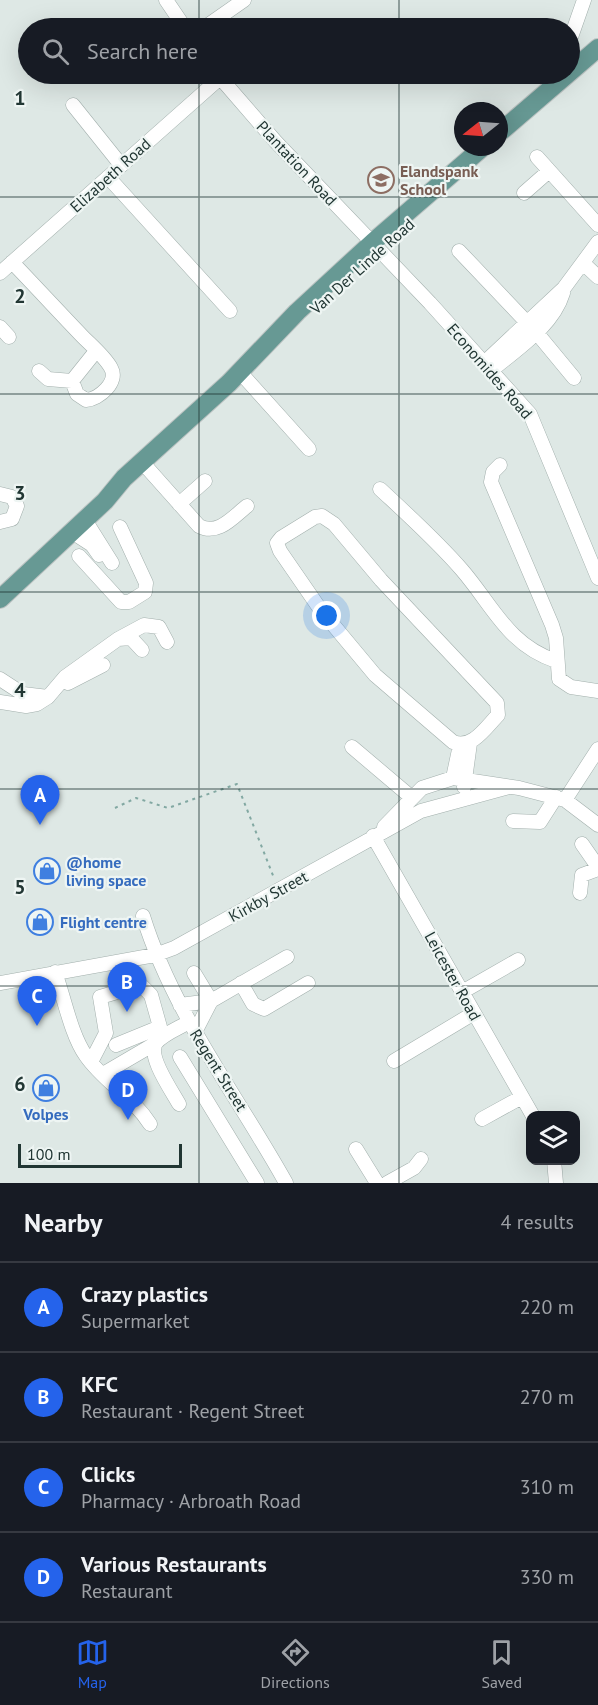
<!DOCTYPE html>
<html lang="en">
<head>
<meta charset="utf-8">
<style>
	:root { --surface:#171b24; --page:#242831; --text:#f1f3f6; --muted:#9ea1a6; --line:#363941; --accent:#2563eb }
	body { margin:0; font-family:"PT Sans",sans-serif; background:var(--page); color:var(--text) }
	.controls { position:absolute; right:18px; bottom:18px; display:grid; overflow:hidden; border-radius:12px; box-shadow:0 6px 24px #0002 }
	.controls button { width:54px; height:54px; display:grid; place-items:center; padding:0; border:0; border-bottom:2px solid var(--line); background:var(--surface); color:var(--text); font:30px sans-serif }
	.compass { position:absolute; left:454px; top:102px; width:54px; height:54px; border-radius:50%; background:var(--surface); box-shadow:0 6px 24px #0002; rotate:253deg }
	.scale { position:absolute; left:18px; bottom:15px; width:164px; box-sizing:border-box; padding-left:6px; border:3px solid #213633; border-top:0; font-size:16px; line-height:21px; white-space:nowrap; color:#213633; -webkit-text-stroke:4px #eef5f3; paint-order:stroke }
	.you { position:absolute; left:327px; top:616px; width:21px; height:21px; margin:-15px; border:4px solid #fff; border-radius:50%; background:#1a73e8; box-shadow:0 0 0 9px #1a73e833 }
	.badge { display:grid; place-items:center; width:39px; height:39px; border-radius:50%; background:var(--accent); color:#fff; font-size:20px; font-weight:700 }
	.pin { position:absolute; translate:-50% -50px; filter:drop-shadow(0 2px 3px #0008) }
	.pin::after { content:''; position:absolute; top:32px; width:21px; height:18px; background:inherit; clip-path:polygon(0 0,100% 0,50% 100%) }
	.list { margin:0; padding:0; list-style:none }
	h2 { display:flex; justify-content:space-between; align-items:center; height:78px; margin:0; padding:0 24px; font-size:26px }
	h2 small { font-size:20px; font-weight:400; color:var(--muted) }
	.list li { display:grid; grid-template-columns:39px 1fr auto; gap:18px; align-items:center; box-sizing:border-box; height:90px; padding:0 24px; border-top:2px solid var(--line) }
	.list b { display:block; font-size:22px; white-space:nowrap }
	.list p { margin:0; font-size:20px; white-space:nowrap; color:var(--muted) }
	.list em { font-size:20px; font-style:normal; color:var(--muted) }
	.icon { flex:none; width:33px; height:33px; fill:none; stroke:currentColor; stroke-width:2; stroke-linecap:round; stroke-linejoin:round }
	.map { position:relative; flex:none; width:598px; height:1183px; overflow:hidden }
	.search { position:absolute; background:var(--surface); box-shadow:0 6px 24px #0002; left:18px; right:18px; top:18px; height:66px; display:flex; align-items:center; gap:15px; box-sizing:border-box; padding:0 21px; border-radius:33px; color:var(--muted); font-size:22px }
	.sheet { height:438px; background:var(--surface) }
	nav { display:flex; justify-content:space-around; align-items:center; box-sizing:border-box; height:84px; border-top:2px solid var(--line); background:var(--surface); font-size:16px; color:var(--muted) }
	nav a { display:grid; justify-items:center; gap:3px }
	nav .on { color:var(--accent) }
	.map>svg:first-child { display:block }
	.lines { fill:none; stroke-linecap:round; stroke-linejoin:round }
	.minor-casing { stroke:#a2afac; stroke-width:15 }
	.major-casing { stroke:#bcc3c2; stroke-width:20 }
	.path { stroke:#82a8a2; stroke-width:2; stroke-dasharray:3 4.5; stroke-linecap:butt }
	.minor { stroke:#fff; stroke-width:14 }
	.major { stroke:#679994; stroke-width:18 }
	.grid { fill:none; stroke:#213633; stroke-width:1.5; stroke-opacity:0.55 }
	.labels { text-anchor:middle; stroke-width:4.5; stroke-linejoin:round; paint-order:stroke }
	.street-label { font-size:16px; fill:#213633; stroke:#eef5f3 }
	.education-label { font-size:16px; font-weight:bold; fill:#785e54; stroke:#eef5f3; text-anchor:start }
	.shop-label { font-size:16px; font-weight:bold; fill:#366cbe; stroke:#eef5f3; text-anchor:start }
	.grid-label { font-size:20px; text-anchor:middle; font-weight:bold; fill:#213633; stroke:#eef5f3; stroke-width:4.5; stroke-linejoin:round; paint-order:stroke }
</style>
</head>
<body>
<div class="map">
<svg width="598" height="1183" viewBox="0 0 598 1183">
	<rect width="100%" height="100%" fill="#dee8e5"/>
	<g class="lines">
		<defs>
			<path id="minor" d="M166 0 185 28
				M204 28 244 0
				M570 40 584 0
				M217 74 276 142 430 303 530 414 598 578
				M73 105 121 165
				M537 157 598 225
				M108 177 230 311
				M524 193 549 171
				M459 251 536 332 574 378
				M12 262C36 287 59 312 83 337 92 346 105 357 111 368 119 382 99 399 86 400L77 394 72 381 96 351
				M584 264 598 277
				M0 273 220 78
				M0 327 9 337
				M485 362 564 288 598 242
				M492 370C517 349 553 326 563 293
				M39 371 48 379 72 381
				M239 371 309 449
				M142 462 199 526C218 536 233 517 247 506
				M500 465 493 472 491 482 552 625 556 638 559 679 571 687 598 691
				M380 489C408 515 437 541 462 570 493 606 508 645 556 661
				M0 494 12 497 17 506 12 519 0 522
				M179 504 205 481
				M322 516 334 524 381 580 497 703 498 715C486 727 472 750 453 742L375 675 320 609 280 551 277 543 281 538 315 517Z
				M85 520 112 563
				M72 532 92 545 99 555
				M79 556 121 602H129L145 592 146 583 120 527
				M118 639 131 638 142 650
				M0 679 23 694 48 697
				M68 683 103 665
				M0 702 26 706 37 704 48 697 65 677 118 639 144 625 159 627 167 642
				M352 747 411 797
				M453 778 460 745
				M464 787 470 743
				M565 800 598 749
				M513 821 540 822 556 797
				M384 827 422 788 453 778 519 788 565 800 598 825
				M373 836 533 1116
				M582 844 598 867
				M580 893 582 875 598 869
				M143 916C173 1013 237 1095 286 1183
				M55 972C64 997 71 1035 86 1056 104 1082 133 1097 150 1124
				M194 973 211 1001
				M0 983 155 955 174 948 421 811 509 787
				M241 983 253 1004 264 1009 308 983
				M462 992 518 960
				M180 1005 211 1001 287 957
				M195 1032 211 1001
				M180 1057 257 1183
				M394 1061 474 1013
				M91 1062 106 1033 100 997 141 985 151 995 160 1027 116 1045
				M103 1074 156 1043
				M179 1104C172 1091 147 1056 156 1043 163 1034 179 1028 189 1022
				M482 1119 522 1097
				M356 1149 377 1183
				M554 1160 556 1183
				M387 1183 414 1168 421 1159"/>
			<path id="major" d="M499 133 598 48
				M0 599 105 501 124 478 229 383 297 312 373 242 483 147"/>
		</defs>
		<use href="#minor" class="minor-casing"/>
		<use href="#major" class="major-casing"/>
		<path class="path" d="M115 808 136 798 168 808 237 784 274 878"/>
		<use href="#minor" class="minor"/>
		<use href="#major" class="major"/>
	</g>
	<path class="grid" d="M199 0V28M399 0V28M199 74V1183M399 74V1183M0 197H598M0 394H598M0 592H598M0 789H598M0 986H598"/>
	<defs>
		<symbol id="school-ring" viewBox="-11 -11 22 22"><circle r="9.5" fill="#eef5f3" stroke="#8d6e63" stroke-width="1.5"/><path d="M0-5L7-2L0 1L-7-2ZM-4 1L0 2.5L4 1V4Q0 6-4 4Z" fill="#8d6e63"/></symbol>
		<symbol id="shop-ring" viewBox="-11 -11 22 22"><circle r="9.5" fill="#eef5f3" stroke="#3f7fe0" stroke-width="1.5"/><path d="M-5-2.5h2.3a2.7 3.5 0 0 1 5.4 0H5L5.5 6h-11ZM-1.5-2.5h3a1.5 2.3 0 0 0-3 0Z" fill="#3f7fe0"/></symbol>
	</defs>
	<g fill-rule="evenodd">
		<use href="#school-ring" x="366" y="165" width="30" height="30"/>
		<use href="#shop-ring" x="32" y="856" width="30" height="30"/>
		<use href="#shop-ring" x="25" y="907" width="30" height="30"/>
		<use href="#shop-ring" x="31" y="1073" width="30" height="30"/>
	</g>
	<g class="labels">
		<g class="street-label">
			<text transform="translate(297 163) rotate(47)" y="6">Plantation Road</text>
			<text transform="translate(110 175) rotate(-42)" y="6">Elizabeth Road</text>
			<text transform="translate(362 266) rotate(-42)" y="6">Van Der Linde Road</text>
			<text transform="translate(490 371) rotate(49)" y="6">Economides Road</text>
			<text transform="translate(268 896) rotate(-29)" y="6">Kirkby Street</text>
			<text transform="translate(453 976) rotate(61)" y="6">Leicester Road</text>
			<text transform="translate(219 1070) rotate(58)" y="6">Regent Street</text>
		</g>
		<g class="education-label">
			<text x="400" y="177">Elandspank<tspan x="400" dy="18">School</tspan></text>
		</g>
		<g class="shop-label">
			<text x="66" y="868">@home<tspan x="66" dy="18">living space</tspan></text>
			<text x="60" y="928">Flight centre</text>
			<text x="46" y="1120" text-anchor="middle">Volpes</text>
		</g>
	</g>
	<g class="grid-label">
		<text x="20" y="105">1</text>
		<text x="20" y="303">2</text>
		<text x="20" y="500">3</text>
		<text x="20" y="697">4</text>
		<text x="20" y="894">5</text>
		<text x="20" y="1091">6</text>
	</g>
</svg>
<div class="controls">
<button><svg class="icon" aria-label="layers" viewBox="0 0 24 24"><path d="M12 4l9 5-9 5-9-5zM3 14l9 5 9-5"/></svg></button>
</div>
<svg class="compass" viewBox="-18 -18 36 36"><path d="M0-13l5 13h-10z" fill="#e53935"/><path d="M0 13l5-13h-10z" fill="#9ea1a6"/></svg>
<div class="scale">100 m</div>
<div class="you"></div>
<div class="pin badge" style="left:40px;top:825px">A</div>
<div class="pin badge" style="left:127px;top:1012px">B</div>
<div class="pin badge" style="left:37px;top:1026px">C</div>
<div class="pin badge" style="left:128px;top:1120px">D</div>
<div class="search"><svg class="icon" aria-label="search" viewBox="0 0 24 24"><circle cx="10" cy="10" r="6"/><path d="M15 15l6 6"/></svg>Search here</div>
</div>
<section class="sheet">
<h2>Nearby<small>4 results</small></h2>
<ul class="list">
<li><span class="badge">A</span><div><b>Crazy plastics</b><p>Supermarket</p></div><em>220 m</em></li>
<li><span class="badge">B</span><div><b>KFC</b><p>Restaurant · Regent Street</p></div><em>270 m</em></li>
<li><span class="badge">C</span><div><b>Clicks</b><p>Pharmacy · Arbroath Road</p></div><em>310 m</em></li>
<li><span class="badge">D</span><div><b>Various Restaurants</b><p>Restaurant</p></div><em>330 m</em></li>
</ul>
</section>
<nav>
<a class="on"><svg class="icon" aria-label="map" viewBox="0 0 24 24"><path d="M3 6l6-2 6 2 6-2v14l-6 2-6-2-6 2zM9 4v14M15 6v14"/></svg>Map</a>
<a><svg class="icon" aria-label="directions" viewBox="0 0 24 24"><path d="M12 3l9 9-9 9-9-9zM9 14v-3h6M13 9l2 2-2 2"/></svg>Directions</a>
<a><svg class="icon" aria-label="saved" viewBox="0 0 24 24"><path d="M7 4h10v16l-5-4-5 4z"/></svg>Saved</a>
</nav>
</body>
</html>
